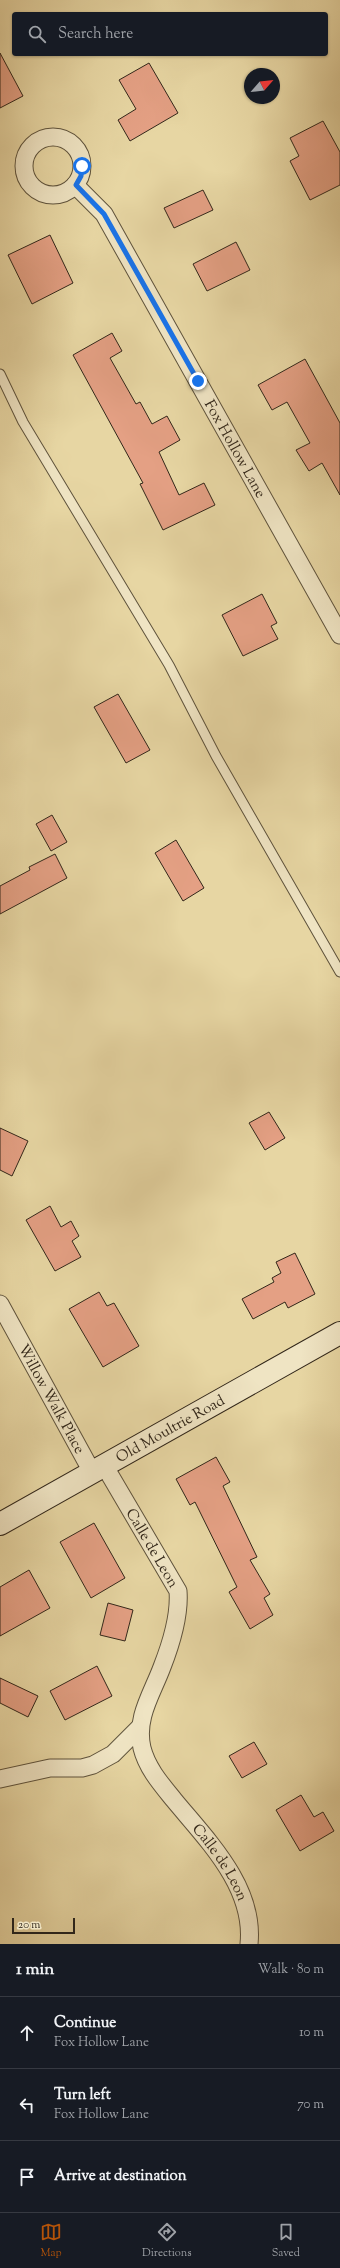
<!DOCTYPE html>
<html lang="en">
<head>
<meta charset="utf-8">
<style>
	:root { --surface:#171b24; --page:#20242c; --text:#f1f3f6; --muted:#9ea1a6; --line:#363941; --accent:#b45309 }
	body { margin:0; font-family:"Sorts Mill Goudy",serif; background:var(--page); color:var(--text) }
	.compass { position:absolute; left:244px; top:68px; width:36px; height:36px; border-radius:50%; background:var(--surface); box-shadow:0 1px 3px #0004; rotate:62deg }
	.scale { position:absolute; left:12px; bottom:10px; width:63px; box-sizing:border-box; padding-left:4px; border:2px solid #32271a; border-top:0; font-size:11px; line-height:14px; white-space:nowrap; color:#32271a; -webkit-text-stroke:3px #efe4c3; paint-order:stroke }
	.stop { position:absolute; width:12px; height:12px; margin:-9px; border:3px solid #1a73e8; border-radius:50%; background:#fff }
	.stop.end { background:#1a73e8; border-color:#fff; box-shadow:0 1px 4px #0008 }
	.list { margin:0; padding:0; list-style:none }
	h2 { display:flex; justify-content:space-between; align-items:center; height:52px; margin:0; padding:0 16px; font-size:17px }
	h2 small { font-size:13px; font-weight:400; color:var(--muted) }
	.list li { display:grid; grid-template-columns:26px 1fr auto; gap:12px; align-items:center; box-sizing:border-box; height:72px; padding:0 16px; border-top:1px solid var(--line) }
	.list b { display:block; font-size:15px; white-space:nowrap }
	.list p { margin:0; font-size:13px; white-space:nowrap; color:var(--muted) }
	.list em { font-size:13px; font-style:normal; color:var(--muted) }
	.icon { flex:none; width:22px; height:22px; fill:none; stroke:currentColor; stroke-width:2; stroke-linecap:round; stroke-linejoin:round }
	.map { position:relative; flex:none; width:340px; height:1944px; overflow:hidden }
	.search { position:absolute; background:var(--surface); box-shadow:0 1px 3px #0004; left:12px; right:12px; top:12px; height:44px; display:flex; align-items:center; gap:10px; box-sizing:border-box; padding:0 14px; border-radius:4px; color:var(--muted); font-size:15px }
	.sheet { height:268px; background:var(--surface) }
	nav { display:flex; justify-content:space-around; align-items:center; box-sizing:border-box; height:56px; border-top:1px solid var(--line); background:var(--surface); font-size:11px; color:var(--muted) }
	nav a { display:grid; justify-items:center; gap:2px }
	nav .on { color:var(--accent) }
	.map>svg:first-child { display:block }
	.building { fill:#e4a084; stroke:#32271a }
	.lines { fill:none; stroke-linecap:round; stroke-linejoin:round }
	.service-casing { stroke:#5f533c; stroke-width:11 }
	.minor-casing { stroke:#5f533c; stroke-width:19 }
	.secondary-casing { stroke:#32271a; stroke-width:24 }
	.service { stroke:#efe4c3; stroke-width:9 }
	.minor { stroke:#efe4c3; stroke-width:17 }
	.secondary { stroke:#efe4c3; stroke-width:22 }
	.route { stroke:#1a73e8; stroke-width:5 }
	.labels { text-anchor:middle; stroke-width:3.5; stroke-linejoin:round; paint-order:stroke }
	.street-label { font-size:15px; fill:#32271a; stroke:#efe4c3 }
</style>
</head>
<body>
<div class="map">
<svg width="340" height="1944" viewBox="0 0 340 1944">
	<rect width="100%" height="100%" fill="#e7d6a3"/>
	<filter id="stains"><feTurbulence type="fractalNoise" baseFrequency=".005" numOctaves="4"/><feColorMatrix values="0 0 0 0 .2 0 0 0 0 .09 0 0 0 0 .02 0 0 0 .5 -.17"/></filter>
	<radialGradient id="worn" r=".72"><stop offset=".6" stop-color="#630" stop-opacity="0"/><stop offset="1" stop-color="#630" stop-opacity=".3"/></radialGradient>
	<path class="building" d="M0 53 23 96 0 108Z
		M149 63 178 113 130 141 118 120 136 109 119 80Z
		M323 121 340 152V185L310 200 290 161 299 156 290 138Z
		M203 190 213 210 174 228 164 208Z
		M50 235 73 283 32 304 8 255Z
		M236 242 250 270 207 291 193 264Z
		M112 333 122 351 110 358 136 404 140 402 152 424 167 416 180 440 159 452 179 495 204 483 215 505 163 530 140 484 143 483 73 355Z
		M305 359 340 423V495L322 463 309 471 296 450 310 443 287 402 272 410 258 385Z
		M262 594 277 623 271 626 278 639 243 656 222 615Z
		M118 694 150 750 126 763 94 707Z
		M52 815 67 842 51 851 36 824Z
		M176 840 204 888 183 901 155 853Z
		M55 854 67 878 0 914V886L30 870 29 867Z
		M269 1112 285 1138 265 1150 249 1123Z
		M0 1128 28 1141 12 1176 0 1170Z
		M50 1206 61 1227 71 1221 79 1236 72 1241 81 1257 55 1271 26 1220Z
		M295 1253 315 1294 288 1308 285 1302 253 1319 242 1299 274 1282 272 1278 281 1273 276 1262Z
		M99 1292 107 1306 114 1303 139 1346 103 1367 69 1309Z
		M216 1457 230 1482 223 1486 257 1557 250 1560 270 1594 264 1598 273 1615 250 1629 229 1592 237 1587 195 1502 190 1505 176 1479Z
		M94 1523 125 1578 91 1598 60 1542Z
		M29 1570 50 1608 0 1636V1587Z
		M108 1603 133 1610 125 1641 100 1635Z
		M97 1666 112 1696 65 1720 50 1691Z
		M0 1678 38 1696 28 1717 0 1703Z
		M254 1742 267 1764 242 1778 229 1756Z
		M301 1795 314 1817 323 1812 334 1831 300 1851 276 1810Z"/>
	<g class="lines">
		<defs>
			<path id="service" d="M0 374 23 422 169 665 216 756 340 972"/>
			<g id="minor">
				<circle cx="53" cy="166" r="29"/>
				<path id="s1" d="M75 185 104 214 340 635"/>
				<path id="s2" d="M0 1304 92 1472"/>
				<path id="s3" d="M104 1465 178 1591C180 1616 171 1644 162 1667 152 1694 135 1718 142 1748 147 1768 161 1784 174 1800 207 1840 255 1887 249 1944"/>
				<path d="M0 1779 50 1768H82L93 1765 113 1754 140 1727"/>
			</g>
			<g id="secondary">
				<path id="s4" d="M0 1524 340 1333"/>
			</g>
		</defs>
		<use href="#service" class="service-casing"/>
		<use href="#minor" class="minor-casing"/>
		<use href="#secondary" class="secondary-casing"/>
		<use href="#service" class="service"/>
		<use href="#minor" class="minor"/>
		<use href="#secondary" class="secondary"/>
	</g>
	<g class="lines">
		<path class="route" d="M82 166 81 176 76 185 104 214 198 381"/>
	</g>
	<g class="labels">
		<g class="street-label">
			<text dy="5" stroke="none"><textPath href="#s1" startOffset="310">Fox Hollow Lane</textPath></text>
			<text dy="5" stroke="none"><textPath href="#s2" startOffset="108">Willow Walk Place</textPath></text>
			<text dy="5" stroke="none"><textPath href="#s4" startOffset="195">Old Moultrie Road</textPath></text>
			<text dy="5" stroke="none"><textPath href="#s3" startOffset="96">Calle de Leon</textPath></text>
			<text dy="5" stroke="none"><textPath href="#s3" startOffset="449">Calle de Leon</textPath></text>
		</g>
	</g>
	<rect width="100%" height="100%" filter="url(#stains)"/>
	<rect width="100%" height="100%" fill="url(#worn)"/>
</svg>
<svg class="compass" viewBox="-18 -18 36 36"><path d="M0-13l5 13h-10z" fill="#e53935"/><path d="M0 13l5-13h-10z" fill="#9ea1a6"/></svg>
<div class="scale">20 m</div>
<div class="stop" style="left:82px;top:166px"></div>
<div class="stop end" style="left:198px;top:381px"></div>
<div class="search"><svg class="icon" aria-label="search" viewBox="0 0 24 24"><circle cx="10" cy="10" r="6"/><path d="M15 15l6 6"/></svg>Search here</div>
</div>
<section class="sheet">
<h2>1 min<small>Walk · 80 m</small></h2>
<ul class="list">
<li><svg class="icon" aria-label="ahead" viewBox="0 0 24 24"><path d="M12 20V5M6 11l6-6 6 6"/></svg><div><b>Continue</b><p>Fox Hollow Lane</p></div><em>10 m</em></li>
<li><svg class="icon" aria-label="left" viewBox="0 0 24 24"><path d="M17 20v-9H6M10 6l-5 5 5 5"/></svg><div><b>Turn left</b><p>Fox Hollow Lane</p></div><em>70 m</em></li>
<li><svg class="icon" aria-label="arrive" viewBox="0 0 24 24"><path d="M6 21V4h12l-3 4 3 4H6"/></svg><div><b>Arrive at destination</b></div></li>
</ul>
</section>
<nav>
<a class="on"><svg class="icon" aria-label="map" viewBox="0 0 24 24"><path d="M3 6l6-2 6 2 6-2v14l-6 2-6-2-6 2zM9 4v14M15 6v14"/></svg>Map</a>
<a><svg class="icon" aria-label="directions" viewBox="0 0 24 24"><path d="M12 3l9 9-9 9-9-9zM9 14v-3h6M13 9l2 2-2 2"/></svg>Directions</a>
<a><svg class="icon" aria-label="saved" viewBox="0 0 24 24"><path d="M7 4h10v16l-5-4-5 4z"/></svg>Saved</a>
</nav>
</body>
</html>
